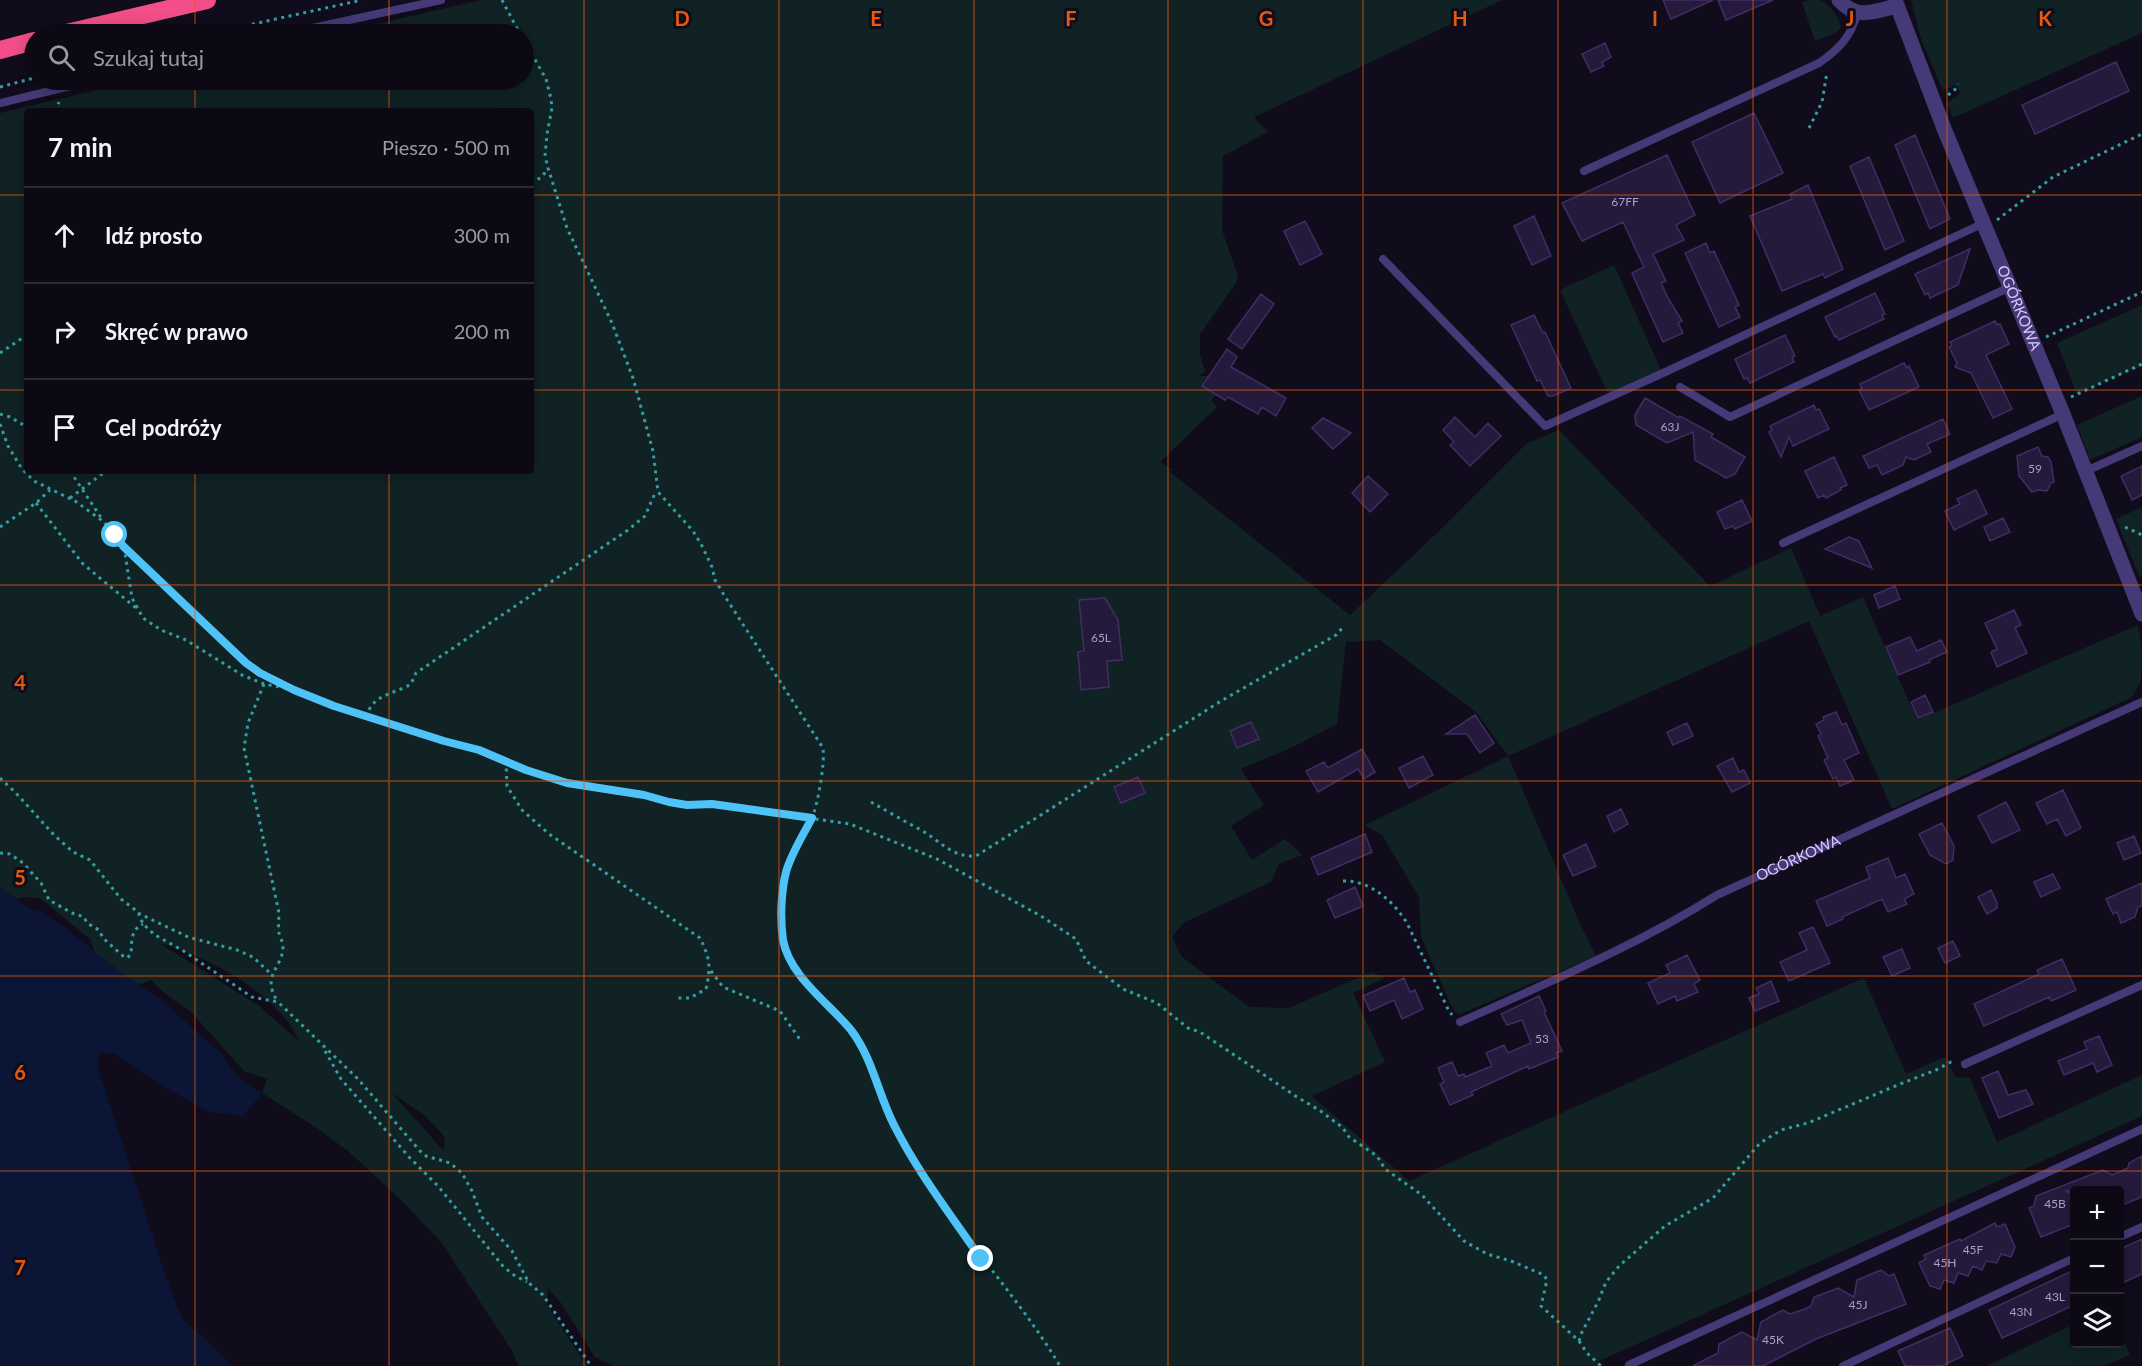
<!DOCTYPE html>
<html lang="pl">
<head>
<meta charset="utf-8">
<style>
	:root { --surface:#0d0914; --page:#16121d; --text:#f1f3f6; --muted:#9a9aa0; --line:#2d2a34 }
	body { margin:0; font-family:Lato,sans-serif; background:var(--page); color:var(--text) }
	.controls { position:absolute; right:18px; bottom:18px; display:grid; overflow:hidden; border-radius:6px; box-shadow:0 3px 15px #0003 }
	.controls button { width:54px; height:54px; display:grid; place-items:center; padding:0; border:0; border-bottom:2px solid var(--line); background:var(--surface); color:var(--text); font:30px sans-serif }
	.stop { position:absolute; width:18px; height:18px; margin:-14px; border:4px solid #4fc3f7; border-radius:50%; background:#fff }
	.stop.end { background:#4fc3f7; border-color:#fff; box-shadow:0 2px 6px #0008 }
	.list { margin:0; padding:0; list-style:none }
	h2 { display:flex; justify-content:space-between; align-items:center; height:78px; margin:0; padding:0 24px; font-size:26px }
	h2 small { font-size:20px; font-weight:400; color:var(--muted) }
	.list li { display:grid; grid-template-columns:39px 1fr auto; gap:18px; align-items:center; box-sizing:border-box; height:96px; padding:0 24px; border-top:2px solid var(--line) }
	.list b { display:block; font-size:22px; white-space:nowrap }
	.list em { font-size:20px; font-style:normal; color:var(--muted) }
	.icon { flex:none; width:33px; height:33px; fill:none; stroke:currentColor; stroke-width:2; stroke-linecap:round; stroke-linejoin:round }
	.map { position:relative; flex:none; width:2142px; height:1366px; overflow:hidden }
	.search { position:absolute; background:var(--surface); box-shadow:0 3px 15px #0003; left:24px; top:24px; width:510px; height:66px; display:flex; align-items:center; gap:15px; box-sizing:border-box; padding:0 21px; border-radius:33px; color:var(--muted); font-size:22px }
	.panel { position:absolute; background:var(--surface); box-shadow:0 3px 15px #0003; left:24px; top:108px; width:510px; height:366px; border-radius:6px }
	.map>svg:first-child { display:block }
	.green { fill:#102224; fill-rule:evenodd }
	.water { fill:#0b1535 }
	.building { fill:#251a3b; stroke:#402d65; stroke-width:1.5 }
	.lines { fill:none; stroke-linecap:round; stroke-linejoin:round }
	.path { stroke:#359da4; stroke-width:3; stroke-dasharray:3 4.5; stroke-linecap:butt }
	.lane { stroke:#453a77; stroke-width:8 }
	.street { stroke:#453a77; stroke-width:15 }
	.highway { stroke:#f24e87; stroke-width:18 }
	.route { stroke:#4fc3f7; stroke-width:8 }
	.grid { fill:none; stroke:#e8590c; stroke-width:1.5; stroke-opacity:0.55 }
	.labels { text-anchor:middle; stroke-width:6; stroke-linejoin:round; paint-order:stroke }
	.number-label { font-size:12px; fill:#aa9ecb }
	.street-label { font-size:15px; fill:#d6cafb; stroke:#110c1b }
	.grid-label { font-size:20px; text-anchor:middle; font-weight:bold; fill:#e8590c; stroke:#110c1b; stroke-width:6; stroke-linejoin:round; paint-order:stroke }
</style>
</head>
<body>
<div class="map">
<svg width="2142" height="1366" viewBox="0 0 2142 1366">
	<rect width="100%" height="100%" fill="#110c1b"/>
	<path class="green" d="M481 0H1502L1254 117 1268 132 1223 156 1222 230 1238 276 1236 283 1200 334V355L1205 371 1199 376H1208L1202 386 1212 392 1221 391 1211 400 1217 407 1160 462 1172 469 1170 472 1350 615 1437 533 1526 444 1559 430 1710 586 1791 548 1820 616 1863 597 1917 720 2138 625 2142 653 2141 681 2132 697 1892 809 1809 621 1508 756 1582 928 1596 956 1458 1015 1450 1003 1421 937 1419 897 1382 835 1365 825 1508 756 1476 712 1380 640 1346 642 1337 724 1295 746 1241 769 1264 805 1231 826 1252 860 1285 839 1302 855 1279 864 1271 882 1185 922 1172 937 1181 956 1249 1007 1289 1008 1371 972 1385 978 1353 993 1385 1062 1312 1096 1409 1181 1864 978 1906 1074 1945 1057 1955 1077 1970 1078 1997 1142 2142 1075V1116L1597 1362 1602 1366H613L595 1357 561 1303 548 1288 547 1305 587 1366H519L511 1349 441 1242 403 1202 348 1151 314 1126 262 1093 267 1079 244 1071 191 1012 168 996 151 980 139 985 128 978 95 953 90 939 40 898 23 897 17 899 0 888V113L139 80H524V34H333ZM27 111H531V471H27ZM1138 777 1145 793 1121 803 1114 787ZM159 943C203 955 254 982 284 1017 290 1024 294 1033 299 1041L258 1005ZM392 1093 424 1115 444 1136 445 1146 442 1149Z
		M1810 0C1811 0 1820 0 1820 0 1829 3 1841 20 1841 28L1835 33 1815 41 1802 2Z
		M1911 0H2142V33L1953 118 1947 103 1961 93 1955 85 1943 91 1922 42Z
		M1614 265 1661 370 1608 394 1560 290Z
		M2142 305V366L2077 394 2057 343Z
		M2142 396V437L2090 460 2077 425Z
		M2142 507V575L2139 576 2116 519Z
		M2074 1324V1344H2120V1334L2130 1355 2104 1366H1987Z"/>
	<path class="water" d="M0 888 29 908 39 911 65 928 128 978 154 994 221 1053 235 1074 245 1083 262 1093 244 1116 209 1112 167 1088 115 1054 100 1052 97 1065 167 1280 182 1318 233 1366H0Z"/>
	<path class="building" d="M1663 0H1713L1671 19Z
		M1718 0H1773L1726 20Z
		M1605 43 1611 57 1602 62 1604 66 1591 72 1582 54Z
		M2116 62 2129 91 2035 134 2022 105Z
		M1754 113 1783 173 1720 203 1692 142Z
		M1915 135 1950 219 1930 229 1895 145Z
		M1667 155 1695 215 1676 225 1684 240 1653 254 1666 281 1661 283 1668 298 1682 321 1678 323 1683 333 1663 342 1632 273 1644 267 1623 222 1582 241 1562 203Z
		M1869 157 1904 241 1885 250 1850 166Z
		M1808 185 1843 269 1825 278 1823 274 1782 291 1750 216 1792 199 1790 194Z
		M1534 216 1551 256 1532 265 1514 226Z
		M1305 221 1322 254 1300 265 1284 231Z
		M1706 243 1710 253 1714 251 1739 305 1735 307 1740 317 1719 327 1685 253Z
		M1970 249 1958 285 1930 298 1928 293 1925 295 1915 274Z
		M1875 293 1885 314 1882 315 1884 319 1839 340 1837 336 1835 337 1825 317Z
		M1261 294 1274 304 1242 349 1228 339Z
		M1534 315 1543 333 1545 332 1571 388 1553 396H1548L1540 380 1537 381 1511 325Z
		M1995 321 1997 325 2000 324 2009 344 1986 355 2012 409 1993 418 1971 373 1955 367 1957 363 1949 347 1952 346 1950 342Z
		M1785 335 1795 356 1792 357 1794 362 1750 383 1747 378 1744 379 1735 359Z
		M1227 349 1237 357 1231 367 1286 398 1276 416 1262 407 1258 414 1228 397 1225 400 1202 386Z
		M1904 363 1907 368 1909 366 1919 387 1869 410 1859 390 1862 388 1860 384Z
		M1645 398 1679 418 1680 416 1713 434 1711 437 1745 457 1735 474 1726 478 1695 460 1693 432 1667 443 1636 425 1635 415Z
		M1814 405 1816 410 1819 409 1829 429 1793 446 1789 437 1781 457 1769 432 1772 430 1770 426Z
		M1455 417 1475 437 1488 423 1501 436 1470 466 1450 445 1454 442 1443 430Z
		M1323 418 1351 433 1333 449 1312 428Z
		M1943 419 1950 434 1927 444 1931 452 1914 460 1906 457 1903 465 1882 475 1877 465 1869 468 1863 456Z
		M2038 447 2042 456 2048 457 2051 462 2054 482 2051 483 2047 491 2038 490 2032 492 2019 476 2017 456Z
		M1834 457 1847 485 1840 488 1841 490 1826 498 1824 495 1818 498 1805 471Z
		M2142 466V495L2132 500 2121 476Z
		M1368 476 1388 494 1370 512 1352 493Z
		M1976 490 1987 514 1954 530 1945 511 1960 504 1957 499Z
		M1742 500 1752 521 1735 529 1733 526 1725 529 1717 512Z
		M2003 518 2010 532 1990 541 1984 527Z
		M1849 537 1859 541 1872 568 1825 549Z
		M1895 586 1900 599 1879 608 1874 595Z
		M1105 598 1118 620 1122 660 1107 661 1109 687 1081 690 1078 652 1084 651 1079 600Z
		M2014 610 2021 625 2015 628 2027 653 1997 667 1991 652 1997 649 1985 623Z
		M1910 637 1917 651 1941 640 1947 652 1929 660 1930 662 1898 675 1886 647Z
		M1925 695 1933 712 1918 718 1911 702Z
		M1836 712 1842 725 1846 723 1859 753 1844 760 1854 780 1840 786 1836 777 1833 779 1824 760 1828 758 1818 736 1821 734 1816 724 1824 720 1823 717Z
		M1475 715 1494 743 1480 753 1467 734H1446Z
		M1251 722 1259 739 1237 748 1230 731Z
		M1687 723 1693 736 1673 745 1667 732Z
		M1362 749 1375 772 1364 779 1358 769 1318 792 1306 771 1324 762 1328 768Z
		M1423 756 1433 775 1409 788 1399 768Z
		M1733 758 1739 772 1744 770 1750 783 1732 792 1717 766Z
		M1138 777 1145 793 1121 803 1114 787Z
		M2063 790 2081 828 2066 836 2057 819 2047 824 2036 803Z
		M2006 802 2020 830 1992 843 1978 816Z
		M1621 809 1628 824 1614 832 1607 816Z
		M1942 823 1954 846 1953 860 1946 864 1930 855 1919 834Z
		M1365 834 1372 852 1318 875 1311 858Z
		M2134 836 2141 853 2124 860 2117 843Z
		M1586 844 1596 866 1573 876 1563 855Z
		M1888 858 1896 878 1905 874 1914 894 1904 899 1907 904 1888 912 1882 899 1842 917 1843 919 1827 926 1816 901 1870 878 1866 867Z
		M2053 874 2060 888 2041 897 2034 882Z
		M2142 883V906L2138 907 2135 917 2121 923 2117 912 2113 914 2106 899Z
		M1355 887 1363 906 1335 918 1327 900Z
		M1991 890 1997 903V908L1987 914 1978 897Z
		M1813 927 1830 963 1789 981 1780 962 1807 950 1799 933Z
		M1953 941 1960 956 1945 963 1938 948Z
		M1902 949 1910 968 1892 976 1883 957Z
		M1687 955 1700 980 1694 984 1698 992 1677 1001 1675 996 1658 1004 1648 983 1670 973 1666 965Z
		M2062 959 2076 990 2051 1001 2049 997 1984 1026 1974 1004 2039 974 2037 970Z
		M1404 978 1410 992 1415 990 1423 1009 1402 1019 1394 1000 1370 1011 1363 996Z
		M1771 981 1779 1001 1755 1011 1749 998 1759 994 1756 988Z
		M1539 996 1546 1011 1544 1012 1562 1051 1556 1053 1558 1057 1529 1069 1528 1066 1471 1092 1473 1095 1450 1105 1440 1084 1444 1082 1438 1068 1452 1062 1458 1076 1464 1074 1465 1077 1492 1066 1486 1053 1504 1045 1508 1053 1531 1043 1522 1020 1507 1025 1501 1014Z
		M2099 1036 2112 1065 2097 1072 2093 1063 2064 1075 2058 1061 2087 1049 2084 1042Z
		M1998 1071 2008 1095 2026 1090 2033 1104 1999 1118 1982 1078Z
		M2142 1156V1197L2120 1206V1191H2066L2074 1196V1224L2041 1237 2029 1208 2034 1206 2036 1196 2103 1170 2112 1175 2119 1172 2128 1168 2129 1163Z
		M1995 1223 1997 1227 2005 1224 2015 1247 2011 1257 2001 1254 1997 1263 1986 1261 1982 1270 1973 1266 1968 1276 1958 1273 1954 1283 1944 1280 1940 1289 1930 1286 1919 1263 1926 1259 1924 1255 1960 1239 1961 1241Z
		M2142 1239V1274L2120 1284V1249Z
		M1881 1270 1889 1276 1894 1274 1906 1304 1816 1339 1763 1366H1693L1718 1353 1719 1344 1742 1332 1757 1340 1761 1322 1783 1310 1790 1314 1805 1309 1811 1306 1814 1297 1838 1288 1854 1297 1857 1280Z
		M2074 1270V1305L2002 1338 1989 1310Z
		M1950 1328 1963 1356 1942 1366H1905L1898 1351Z"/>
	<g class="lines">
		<path class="path" d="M502 0 520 34
			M208 34 362 0
			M524 40 546 79 551 99 552 108 547 134 545 156 548 168 567 228 612 323 633 378 653 451 658 492 693 531 701 544 712 567 715 580 724 595 823 748C825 765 818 802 812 819 805 837 791 853 786 872 781 893 780 918 783 939 790 977 834 1006 856 1037 880 1071 887 1115 908 1152 952 1228 1015 1291 1060 1366
			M0 87 34 78
			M1948 95 1954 91 1958 84
			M55 111 59 102
			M1809 128 1822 102 1827 72
			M531 183 542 177 548 168
			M1997 220 2053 177 2142 134
			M2046 337 2142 292
			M0 353 27 335
			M2071 397 2142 364
			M0 414 10 417 27 427
			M0 424 8 446 22 469 34 481 75 501 104 522 123 546 246 663 260 673 294 690 334 706 444 741 479 750 526 770 567 783 644 795 669 803 687 805 712 804 850 824 937 859 1041 916 1076 939 1086 961 1123 989 1157 1003 1188 1028 1200 1032 1297 1097 1319 1110 1342 1127 1349 1137 1377 1156 1385 1169 1422 1195 1464 1241 1487 1254 1511 1261 1544 1275 1547 1280 1541 1306 1579 1341 1587 1353 1601 1366
			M70 471 102 519
			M70 498 106 471
			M36 503 83 564 136 608
			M0 527 36 503 50 490
			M2125 527 2142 535
			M124 547 132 598 143 618 161 630 186 640 242 675 264 684 290 689
			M264 684 248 723 244 748 279 913C279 919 278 926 279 933 280 937 283 942 283 947 283 968 260 975 278 1002
			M367 717C370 695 395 694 411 684L416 673 628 530 645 516 656 491
			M506 761 507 786 522 810 549 834 700 938C710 958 711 967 706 989L690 998H678
			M0 778 15 792 54 835 73 852 90 860 121 899 138 912 143 924 155 935 182 950 252 997 278 1002 358 1079 420 1151 426 1156 450 1163 462 1173 472 1191 482 1217 512 1251 529 1283 543 1295 591 1366
			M871 802C887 811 904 821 921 830 940 841 953 858 976 856L1221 701 1336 635 1344 626
			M0 853 10 854 23 863 41 883 49 900 72 913 84 917 87 923 99 930 103 938 124 957 127 958 131 954C132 942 130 930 143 924
			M1343 881C1370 880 1393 901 1407 923L1448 1009 1452 1015
			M138 913 188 937 237 950 253 957 271 974
			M711 971 723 987 780 1011 801 1041
			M325 1051 341 1079 410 1158 438 1186 502 1265 512 1274 527 1282
			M1579 1341 1582 1332 1598 1302 1606 1282 1619 1266 1665 1226 1713 1198 1760 1143 1781 1130 1808 1123 1900 1084 1936 1070 1951 1062 1955 1063"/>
		<g class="lane">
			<path d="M285 34 441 0"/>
			<path d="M0 103 95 80"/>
			<path d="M1584 171 1819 63C1838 50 1852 36 1857 13"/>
			<path d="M1383 259 1545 426 1661 374 1984 223"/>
			<path d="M1680 387 1730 417 2010 287"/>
			<path d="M2086 471 2142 446"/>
			<path d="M1783 543 2063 414"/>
			<path id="s1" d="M1460 1022C1547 983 1636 946 1717 895L2142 702"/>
			<path d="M1965 1064 2142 985"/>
			<path d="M2120 1237 2142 1227"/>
			<path d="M1629 1365 2142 1129"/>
			<path d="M1843 1366 2074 1258"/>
		</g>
		<g class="street">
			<path d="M1839 0C1857 20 1873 12 1897 6"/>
			<path id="s2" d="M1895 0 1945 131 2063 414 2142 614"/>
		</g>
		<path class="highway" d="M62 34 207 0
			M0 50 34 41"/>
	</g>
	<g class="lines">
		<path class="route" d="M115 535 123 546 246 663 260 673 294 690 334 706 444 741 479 750 526 770 567 783 644 795 669 802 687 805 712 804 812 818C803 835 791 854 786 872 781 892 780 919 783 940 790 977 829 1003 851 1030 873 1059 878 1094 894 1125 918 1173 951 1215 981 1259"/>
	</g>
	<path class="grid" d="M195 0V34M389 0V34M584 0V1366M779 0V1366M974 0V1366M1168 0V1366M1363 0V1366M1558 0V1366M1753 0V1366M1947 0V1366M195 80V111M389 80V111M0 195H27M531 195H2142M0 390H27M531 390H2142M195 471V1366M389 471V1366M0 585H2142M0 781H2142M0 976H2142M0 1171H2142"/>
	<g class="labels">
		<g class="number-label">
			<text x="1625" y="206">67FF</text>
			<text x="1670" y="431">63J</text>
			<text x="2035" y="473">59</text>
			<text x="1101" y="642">65L</text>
			<text x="1542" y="1043">53</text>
			<text x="2055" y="1208">45B</text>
			<text x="1973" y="1254">45F</text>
			<text x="1945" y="1267">45H</text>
			<text x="2055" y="1301">43L</text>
			<text x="1858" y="1309">45J</text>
			<text x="2021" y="1316">43N</text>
			<text x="1773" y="1344">45K</text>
		</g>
		<g class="street-label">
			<text dy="5" stroke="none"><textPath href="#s2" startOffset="332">OGÓRKOWA</textPath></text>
			<text dy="5" stroke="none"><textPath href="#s1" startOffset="376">OGÓRKOWA</textPath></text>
		</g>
	</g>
	<g class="grid-label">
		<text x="682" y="26">D</text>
		<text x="876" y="26">E</text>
		<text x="1071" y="26">F</text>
		<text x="1266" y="26">G</text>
		<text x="1460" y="26">H</text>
		<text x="1655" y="26">I</text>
		<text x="1850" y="26">J</text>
		<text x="2045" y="26">K</text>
		<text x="20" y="690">4</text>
		<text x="20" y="885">5</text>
		<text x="20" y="1080">6</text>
		<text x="20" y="1275">7</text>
	</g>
</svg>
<div class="controls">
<button>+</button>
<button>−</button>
<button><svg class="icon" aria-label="layers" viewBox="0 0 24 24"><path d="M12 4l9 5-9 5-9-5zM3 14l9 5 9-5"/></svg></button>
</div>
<div class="stop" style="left:115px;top:535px"></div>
<div class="stop end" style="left:981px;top:1259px"></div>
<div class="search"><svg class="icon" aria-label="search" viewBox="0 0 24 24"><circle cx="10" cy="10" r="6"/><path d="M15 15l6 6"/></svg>Szukaj tutaj</div>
<section class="panel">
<h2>7 min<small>Pieszo · 500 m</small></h2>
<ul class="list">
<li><svg class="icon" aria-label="ahead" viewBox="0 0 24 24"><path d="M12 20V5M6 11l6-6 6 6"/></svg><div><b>Idź prosto</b></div><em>300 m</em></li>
<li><svg class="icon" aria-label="right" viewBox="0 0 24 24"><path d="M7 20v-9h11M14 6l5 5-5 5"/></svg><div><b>Skręć w prawo</b></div><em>200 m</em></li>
<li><svg class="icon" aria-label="arrive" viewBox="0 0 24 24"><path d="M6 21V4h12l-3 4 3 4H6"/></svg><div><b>Cel podróży</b></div></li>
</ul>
</section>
</div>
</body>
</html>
